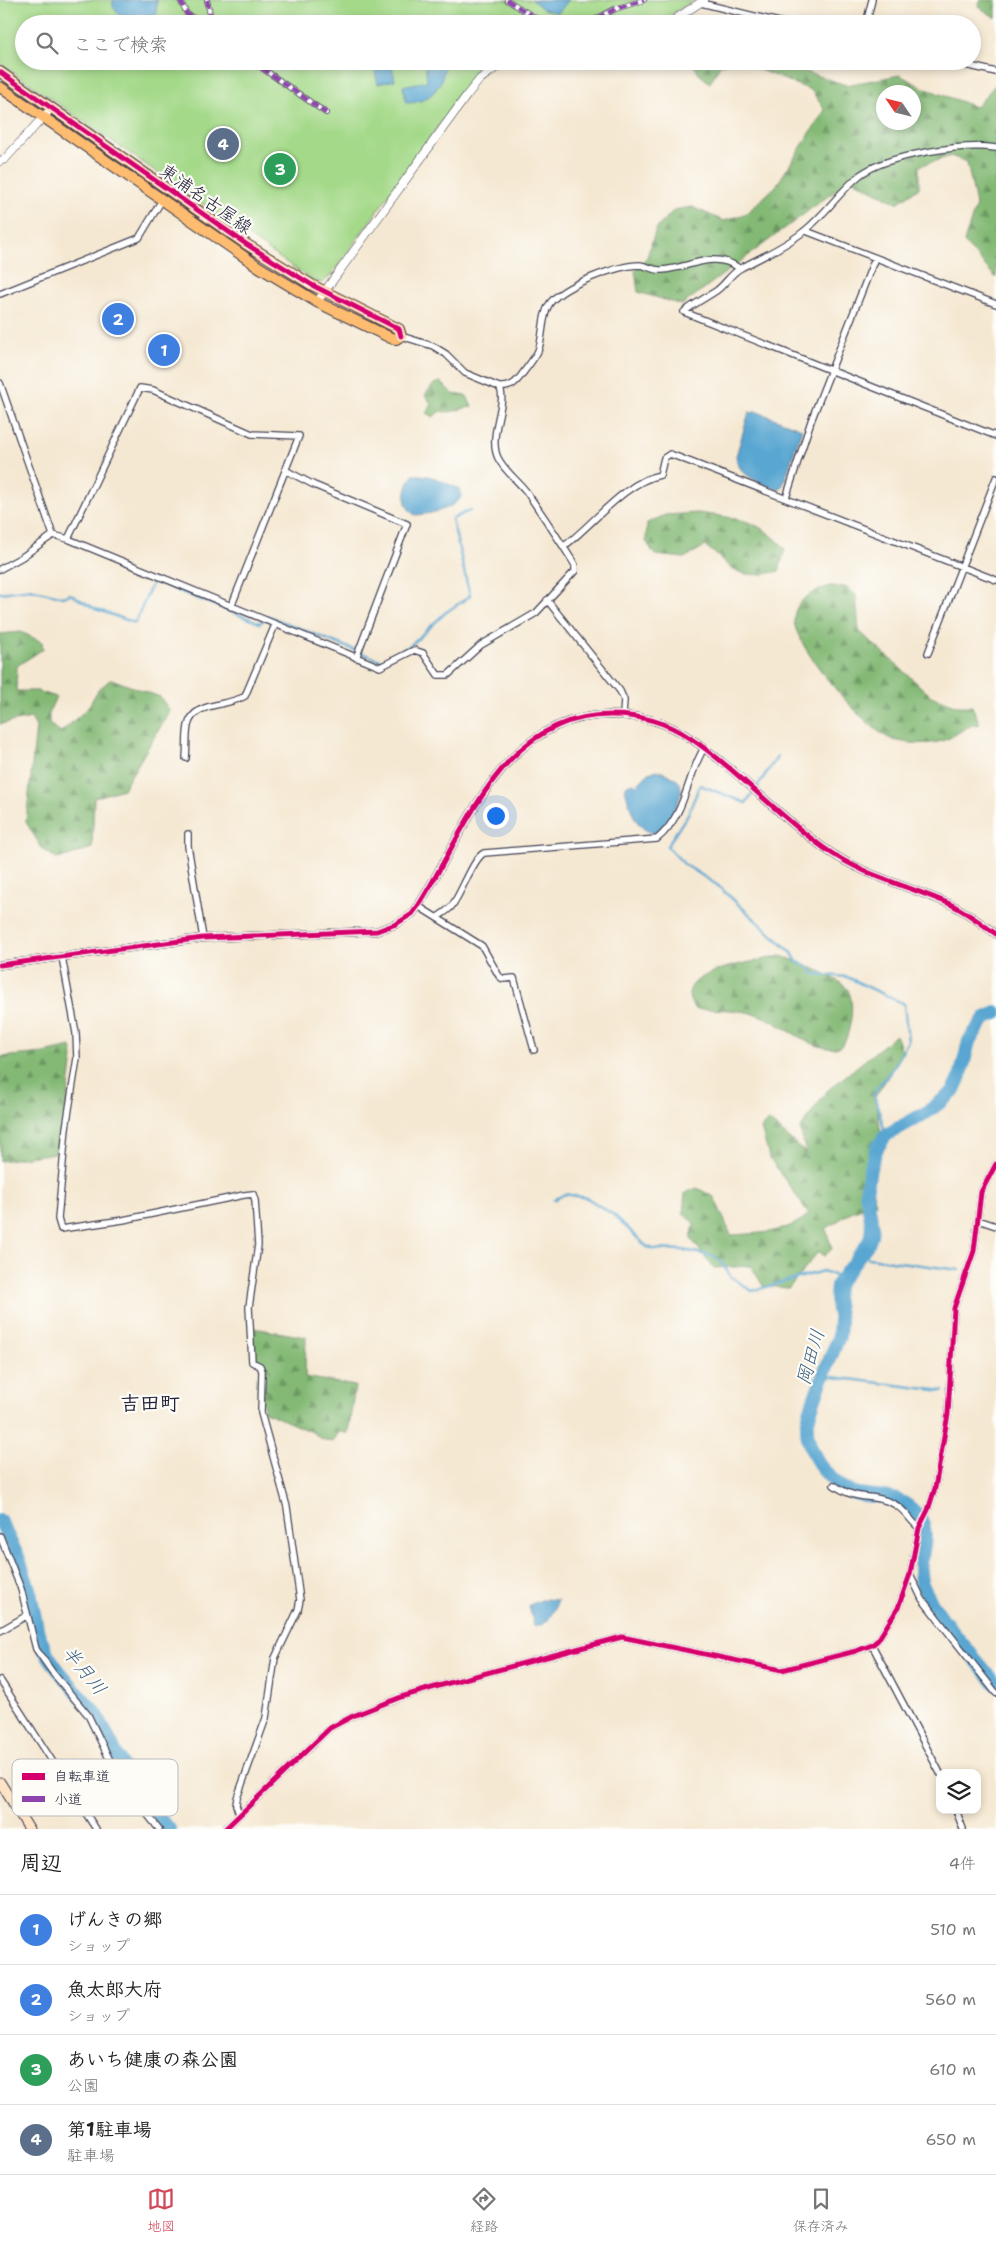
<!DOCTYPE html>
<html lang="ja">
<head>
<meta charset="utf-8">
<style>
	:root { --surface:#fff; --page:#f2f2f2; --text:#222; --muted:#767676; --line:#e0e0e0; --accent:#d1495b }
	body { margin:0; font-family:"Shantell Sans","Klee One",sans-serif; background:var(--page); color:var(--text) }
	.controls { position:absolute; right:15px; bottom:15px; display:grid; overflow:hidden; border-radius:10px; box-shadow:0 2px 8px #0003 }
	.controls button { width:45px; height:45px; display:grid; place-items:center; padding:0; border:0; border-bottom:1px solid var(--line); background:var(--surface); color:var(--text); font:25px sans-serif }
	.compass { position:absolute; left:876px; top:85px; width:45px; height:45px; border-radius:50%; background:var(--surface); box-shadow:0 2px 8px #0003; rotate:305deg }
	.you { position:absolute; left:495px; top:815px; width:18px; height:18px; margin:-12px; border:4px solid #fff; border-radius:50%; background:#1a73e8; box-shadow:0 0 0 8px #1a73e833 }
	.badge { display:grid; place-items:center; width:32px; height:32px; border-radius:50%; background:var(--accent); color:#fff; font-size:16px; font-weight:700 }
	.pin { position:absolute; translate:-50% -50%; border:2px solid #fff; box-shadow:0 1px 5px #0006 }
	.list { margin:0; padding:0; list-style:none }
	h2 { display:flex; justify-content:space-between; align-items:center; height:65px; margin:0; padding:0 20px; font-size:21px }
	h2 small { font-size:16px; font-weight:400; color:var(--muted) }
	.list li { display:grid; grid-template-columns:32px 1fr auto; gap:15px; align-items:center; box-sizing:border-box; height:70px; padding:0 20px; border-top:1px solid var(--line) }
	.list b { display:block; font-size:19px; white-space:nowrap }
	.list p { margin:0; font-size:16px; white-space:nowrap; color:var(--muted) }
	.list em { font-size:16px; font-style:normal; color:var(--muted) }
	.icon { flex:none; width:28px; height:28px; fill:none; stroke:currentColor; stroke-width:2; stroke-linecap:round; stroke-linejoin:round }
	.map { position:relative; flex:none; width:996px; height:1829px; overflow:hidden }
	.search { position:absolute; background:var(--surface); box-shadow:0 2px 8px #0003; left:15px; right:15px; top:15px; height:55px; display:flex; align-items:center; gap:12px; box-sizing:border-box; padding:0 18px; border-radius:28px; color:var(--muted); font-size:19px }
	.sheet { height:345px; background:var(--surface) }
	nav { display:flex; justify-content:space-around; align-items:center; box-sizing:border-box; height:70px; border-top:1px solid var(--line); background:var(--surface); font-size:14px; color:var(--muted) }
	nav a { display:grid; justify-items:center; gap:2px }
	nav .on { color:var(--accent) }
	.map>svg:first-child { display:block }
	.forest { fill:url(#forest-firs); stroke:#526e58; fill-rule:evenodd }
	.green { fill:#a4d989; stroke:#637e62 }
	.water { fill:#58a6d1; stroke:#3d6486 }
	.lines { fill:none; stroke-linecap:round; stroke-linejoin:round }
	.stream { stroke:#58a6d1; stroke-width:2.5 }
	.river { stroke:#58a6d1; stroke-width:14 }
	.pedestrian-casing { stroke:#424052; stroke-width:6 }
	.minor-casing { stroke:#424052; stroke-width:8 }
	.tertiary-casing { stroke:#424052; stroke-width:9 }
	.secondary-casing { stroke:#424052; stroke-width:11 }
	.primary-casing { stroke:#424052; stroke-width:12 }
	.pedestrian { stroke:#fff; stroke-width:4.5 }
	.minor { stroke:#fff; stroke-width:5.5 }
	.tertiary { stroke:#fff; stroke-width:8 }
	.secondary { stroke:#fee4c5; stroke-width:9 }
	.primary { stroke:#fdbc6f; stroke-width:10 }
	.quiet { stroke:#8e44ad; stroke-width:4; stroke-dasharray:8 4; stroke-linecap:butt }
	.cycleway-casing { stroke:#fdfcf7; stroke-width:8 }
	.cycleway { stroke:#d6006c; stroke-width:5 }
	.labels { text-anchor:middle; stroke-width:4.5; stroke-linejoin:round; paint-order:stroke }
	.street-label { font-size:18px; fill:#22223b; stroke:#fdfcf7 }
	.water-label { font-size:19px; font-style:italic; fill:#3a5d7e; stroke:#fdfcf7 }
	.quarter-label { font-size:20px; font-weight:bold; fill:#22223b; stroke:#fdfcf7 }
	.key { fill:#fdfcf7; stroke:#bbbbbf; stroke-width:1 }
	.key-label { font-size:14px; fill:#22223b }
</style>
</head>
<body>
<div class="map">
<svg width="996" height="1829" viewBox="0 0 996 1829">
	<defs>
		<pattern id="forest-firs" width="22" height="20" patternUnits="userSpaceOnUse" patternTransform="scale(1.25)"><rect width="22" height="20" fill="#83b975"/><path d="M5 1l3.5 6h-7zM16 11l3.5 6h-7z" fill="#6b9661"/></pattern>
	</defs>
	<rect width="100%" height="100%" fill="#fdfcf7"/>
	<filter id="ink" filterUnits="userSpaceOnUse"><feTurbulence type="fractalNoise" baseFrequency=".02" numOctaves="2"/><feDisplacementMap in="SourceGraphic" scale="10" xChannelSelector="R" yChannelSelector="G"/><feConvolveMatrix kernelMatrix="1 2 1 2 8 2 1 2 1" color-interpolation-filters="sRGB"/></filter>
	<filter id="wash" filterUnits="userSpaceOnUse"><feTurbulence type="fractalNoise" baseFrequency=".0096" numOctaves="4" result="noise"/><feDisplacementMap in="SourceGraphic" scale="20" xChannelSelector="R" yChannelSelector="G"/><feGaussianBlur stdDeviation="1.12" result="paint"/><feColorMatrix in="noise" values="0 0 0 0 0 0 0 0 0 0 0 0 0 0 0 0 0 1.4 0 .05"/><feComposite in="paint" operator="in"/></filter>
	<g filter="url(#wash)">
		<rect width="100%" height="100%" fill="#f5e8d2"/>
		<path class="forest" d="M980 0H996V18L979 7Z
			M695 61H737L720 65 710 83 699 74 693 64Z
			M737 61H788L809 73 846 85 900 75 921 87 976 107 996 84V278L964 242 976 205 967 162 951 156 919 166V188L897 203 851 179 682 305 638 292 635 271 647 257 656 229 674 210 692 207 724 221 747 213 776 186 825 110 811 90ZM884 92H914V122H884Z
			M441 382 453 394 467 396 472 407C460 408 452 414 440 411L433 417 426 413 432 405 425 395 434 384Z
			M698 513C738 519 755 517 785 548L779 571C761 575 746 578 730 567 721 560 715 552 705 546L684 558 655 555 646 541 647 523 665 515Z
			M830 586 845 587 856 595 859 631 931 696 957 706H972L980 724C964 725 956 737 942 741 927 745 909 744 894 740 868 733 793 646 794 619 795 599 814 591 830 586Z
			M21 632 42 642 43 649 17 666 16 691H38L56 697 49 712V724L61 732 87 709 98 690 111 679 160 697 170 711 123 789 94 798 92 848 58 859 43 850 26 822 36 727 31 718 0 724V634Z
			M780 956C794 959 841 978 848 990 853 999 852 1014 850 1024 848 1032 847 1043 839 1047 819 1055 785 1026 766 1018 744 1008 719 1010 695 1009 665 970 759 962 780 956Z
			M896 1035 903 1053 875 1097 881 1134 866 1169 876 1203 851 1212 826 1229 832 1249 824 1256 818 1252 789 1288 763 1286 751 1266 714 1268 691 1239 694 1223 683 1214 685 1193 697 1188 714 1197 731 1235C760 1233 786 1234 809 1214L769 1157 761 1128 769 1121 806 1153 800 1129 827 1091Z
			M71 1047 73 1057 62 1140 55 1153 0 1161V1057L44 1053Z
			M253 1328 306 1337 305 1377 355 1386 348 1433 339 1432 333 1442 321 1439 314 1433 265 1412 262 1401 265 1369 254 1353Z"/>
		<path class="green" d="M0 0H694L655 24H24V61H495L464 90 332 274 323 283 313 281 0 63Z"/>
		<path class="water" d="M113 0H157L156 18 140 22 135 17H121L113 7Z
			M532 0H569L558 13 543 9Z
			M375 61H391L395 80 378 84 375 72Z
			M425 61H444C446 84 430 104 406 103L403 86 427 81Z
			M755 411 802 429 782 488 778 490C761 482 738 477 736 456L749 412 754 413Z
			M413 475C434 474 439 481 458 488L462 496C453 510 430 514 415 515 399 504 406 487 413 475Z
			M657 770C664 773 676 776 680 784 686 796 665 828 654 833 634 830 630 805 625 789L627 785 633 783 637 785 649 773Z
			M544 1599 558 1600C553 1612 549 1626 534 1626L529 1605Z"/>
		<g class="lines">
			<path class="stream" d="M0 593 30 589 64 597 70 594 96 609 135 623 153 581 260 623 268 616 382 661 411 645 445 613 470 596 452 519 471 510
				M778 756 746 803 700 785 688 814 667 846 684 864 717 885 792 953 797 962 807 966 815 974 847 977 904 1004 908 1041 894 1067 877 1088 874 1095 886 1135
				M554 1200 565 1194 587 1198 614 1215 646 1246 653 1249 683 1250 713 1256 721 1261 730 1276 752 1291 823 1271 841 1278
				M862 1254 869 1258 959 1270
				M825 1376 943 1391"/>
			<path class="river" d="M996 1013 985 1018 969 1041 961 1074 953 1092 929 1111 886 1135 877 1148 870 1168 866 1192 872 1225 871 1235 869 1242 837 1285 836 1298 840 1321 839 1336C832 1356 806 1413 807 1429 807 1444 817 1463 827 1474 836 1483 845 1491 858 1494 882 1498 902 1494 919 1517 934 1537 914 1563 922 1584 934 1614 975 1658 996 1684
				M0 1521 19 1559 30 1592 38 1633 47 1654 59 1671 97 1715 131 1784 169 1829"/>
		</g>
	</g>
	<g filter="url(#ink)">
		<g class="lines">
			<defs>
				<path id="pedestrian" d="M180 0 187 14 202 24
					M207 0 212 24
					M507 0 545 24
					M587 24 615 9 644 0
					M252 61 326 113"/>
				<path id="minor" d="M701 3 787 24
					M866 24 872 0
					M948 61 996 72
					M996 148C963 143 887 155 860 175 839 192 824 216 803 232 783 248 763 256 741 268 731 273 725 285 716 291 705 298 694 304 684 312L996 436
					M806 231 996 304
					M0 294 139 238 162 200
					M401 336 433 346 446 354 465 373 499 387
					M0 383 53 535
					M285 470 314 485 407 524 356 658
					M786 498 811 421 875 258
					M53 535 68 539 140 388 153 390 252 434 299 436 231 607
					M68 539 380 667 414 650 423 653 438 675H448L481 645 536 613 575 571V565C560 541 544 517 528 494 520 482 505 472 498 458 487 435 509 400 499 387 511 388 516 383 523 373 528 366 534 359 538 351 544 336 541 316 550 303 564 285 618 265 640 265 648 266 654 271 662 270 690 268 713 250 739 268
					M563 547C592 526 624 482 660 475L664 458 670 454 996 580
					M0 569 22 557 53 535
					M547 600 620 691 624 700 623 715
					M928 653 996 478
					M186 758C187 748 186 736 188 726 193 701 228 707 245 696L275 625
					M188 834V846L203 938
					M418 906 482 946 499 976 503 979 514 978 534 1050
					M438 917C442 914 447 911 451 907 461 895 473 858 484 853L657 839C686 815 686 778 704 748
					M62 957 76 1033 77 1058 66 1128 58 1219 61 1229 123 1220 244 1195 253 1194 255 1200 258 1245 249 1307 252 1362 260 1366 262 1371 261 1413 287 1507 300 1600 298 1610 275 1658 266 1718 237 1798 236 1805 239 1814
					M978 1220 996 1226
					M834 1485C858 1502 868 1493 890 1502 904 1508 908 1518 919 1528
					M0 1536 21 1589 36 1649 53 1673 88 1715 119 1779 159 1829
					M910 1574 922 1599 996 1693
					M0 1631 26 1616
					M872 1645 940 1773
					M0 1680 96 1829
					M956 1810 963 1829
					M225 1829 330 1728 353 1716 401 1697 449 1683 622 1637 782 1670 856 1651 872 1645 878 1640 898 1608 910 1574 919 1528 928 1510 935 1488 948 1414 954 1308 974 1251 981 1192 996 1164"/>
				<path id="tertiary" d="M668 24 704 0
					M0 161 5 159 47 113
					M317 302 467 95 480 79 505 61
					M0 965 203 938 377 931 396 924 412 914 418 906C467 830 502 714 611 715 639 715 667 722 690 738 738 770 777 815 824 848 863 876 909 886 952 905 968 913 982 924 996 934"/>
				<path id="secondary" d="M0 1782 29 1829"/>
				<path id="primary" d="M0 72 246 244 312 285 399 329 401 336 396 339 391 338 317 302 259 267 0 87"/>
			</defs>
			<use href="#pedestrian" class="pedestrian-casing"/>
			<use href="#minor" class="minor-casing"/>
			<use href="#tertiary" class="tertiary-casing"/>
			<use href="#secondary" class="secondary-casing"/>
			<use href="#primary" class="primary-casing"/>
			<use href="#pedestrian" class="pedestrian"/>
			<use href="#minor" class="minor"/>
			<use href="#tertiary" class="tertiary"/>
			<use href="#secondary" class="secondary"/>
			<use href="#primary" class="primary"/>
			<path class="quiet" d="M180 0 187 14 202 24
				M207 0 212 24
				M507 0 545 24
				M587 24 615 9 644 0
				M252 61 326 113"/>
			<defs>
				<path id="cycleway" d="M0 72 246 244 312 285 399 329 401 336
					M0 965 203 938 377 931 396 924 412 914 418 906C467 830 502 714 611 715 639 715 667 722 690 738 738 770 777 815 824 848 863 876 909 886 952 905 968 913 982 924 996 934
					M225 1829 330 1728 353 1716 401 1697 449 1683 622 1637 782 1670 856 1651 872 1645 878 1640 898 1608 910 1574 919 1528 928 1510 935 1488 948 1414 954 1308 974 1251 981 1192 996 1164"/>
			</defs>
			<use href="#cycleway" class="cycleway-casing"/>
			<use href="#cycleway" class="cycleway"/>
		</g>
	</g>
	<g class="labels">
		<g class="street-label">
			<text transform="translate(206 199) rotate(35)" y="6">東浦名古屋線</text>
		</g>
		<g class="water-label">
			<text transform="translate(810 1357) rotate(-74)" y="7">岡田川</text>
			<text transform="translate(85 1670) rotate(51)" y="7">半月川</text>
		</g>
		<g class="quarter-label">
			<text x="150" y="1410">吉田町</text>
		</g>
	</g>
	<rect x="12" y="1759" width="166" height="57" rx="8" class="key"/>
	<rect x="22" y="1773" width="23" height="7" fill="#d6006c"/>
	<rect x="22" y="1796" width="23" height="6" fill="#8e44ad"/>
	<g class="key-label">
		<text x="54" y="1781">自転車道</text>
		<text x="54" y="1804">小道</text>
	</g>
</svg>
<div class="controls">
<button><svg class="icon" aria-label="layers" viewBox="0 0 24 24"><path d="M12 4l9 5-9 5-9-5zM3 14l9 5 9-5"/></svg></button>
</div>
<svg class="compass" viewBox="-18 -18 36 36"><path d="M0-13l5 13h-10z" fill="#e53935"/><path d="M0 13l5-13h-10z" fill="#767676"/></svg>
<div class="you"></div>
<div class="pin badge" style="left:164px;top:350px;background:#3f7fe0">1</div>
<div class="pin badge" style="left:118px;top:319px;background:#3f7fe0">2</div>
<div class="pin badge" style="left:280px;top:169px;background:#2e9e5b">3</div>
<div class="pin badge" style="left:223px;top:144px;background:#5c6f8a">4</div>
<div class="search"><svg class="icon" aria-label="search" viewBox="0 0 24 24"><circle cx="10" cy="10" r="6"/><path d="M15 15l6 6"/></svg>ここで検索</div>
</div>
<section class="sheet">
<h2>周辺<small>4件</small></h2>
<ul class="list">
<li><span class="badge" style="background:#3f7fe0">1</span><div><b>げんきの郷</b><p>ショップ</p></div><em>510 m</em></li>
<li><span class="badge" style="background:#3f7fe0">2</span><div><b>魚太郎大府</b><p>ショップ</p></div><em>560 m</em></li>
<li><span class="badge" style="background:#2e9e5b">3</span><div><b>あいち健康の森公園</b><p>公園</p></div><em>610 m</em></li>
<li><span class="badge" style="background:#5c6f8a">4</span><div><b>第1駐車場</b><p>駐車場</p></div><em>650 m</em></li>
</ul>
</section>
<nav>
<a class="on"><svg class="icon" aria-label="map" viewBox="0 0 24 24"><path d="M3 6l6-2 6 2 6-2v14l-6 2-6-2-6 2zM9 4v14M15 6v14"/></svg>地図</a>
<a><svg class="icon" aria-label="directions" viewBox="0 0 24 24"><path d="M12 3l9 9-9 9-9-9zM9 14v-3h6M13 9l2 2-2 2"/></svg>経路</a>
<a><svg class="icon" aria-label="saved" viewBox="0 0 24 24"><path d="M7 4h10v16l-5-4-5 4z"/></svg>保存済み</a>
</nav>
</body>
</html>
